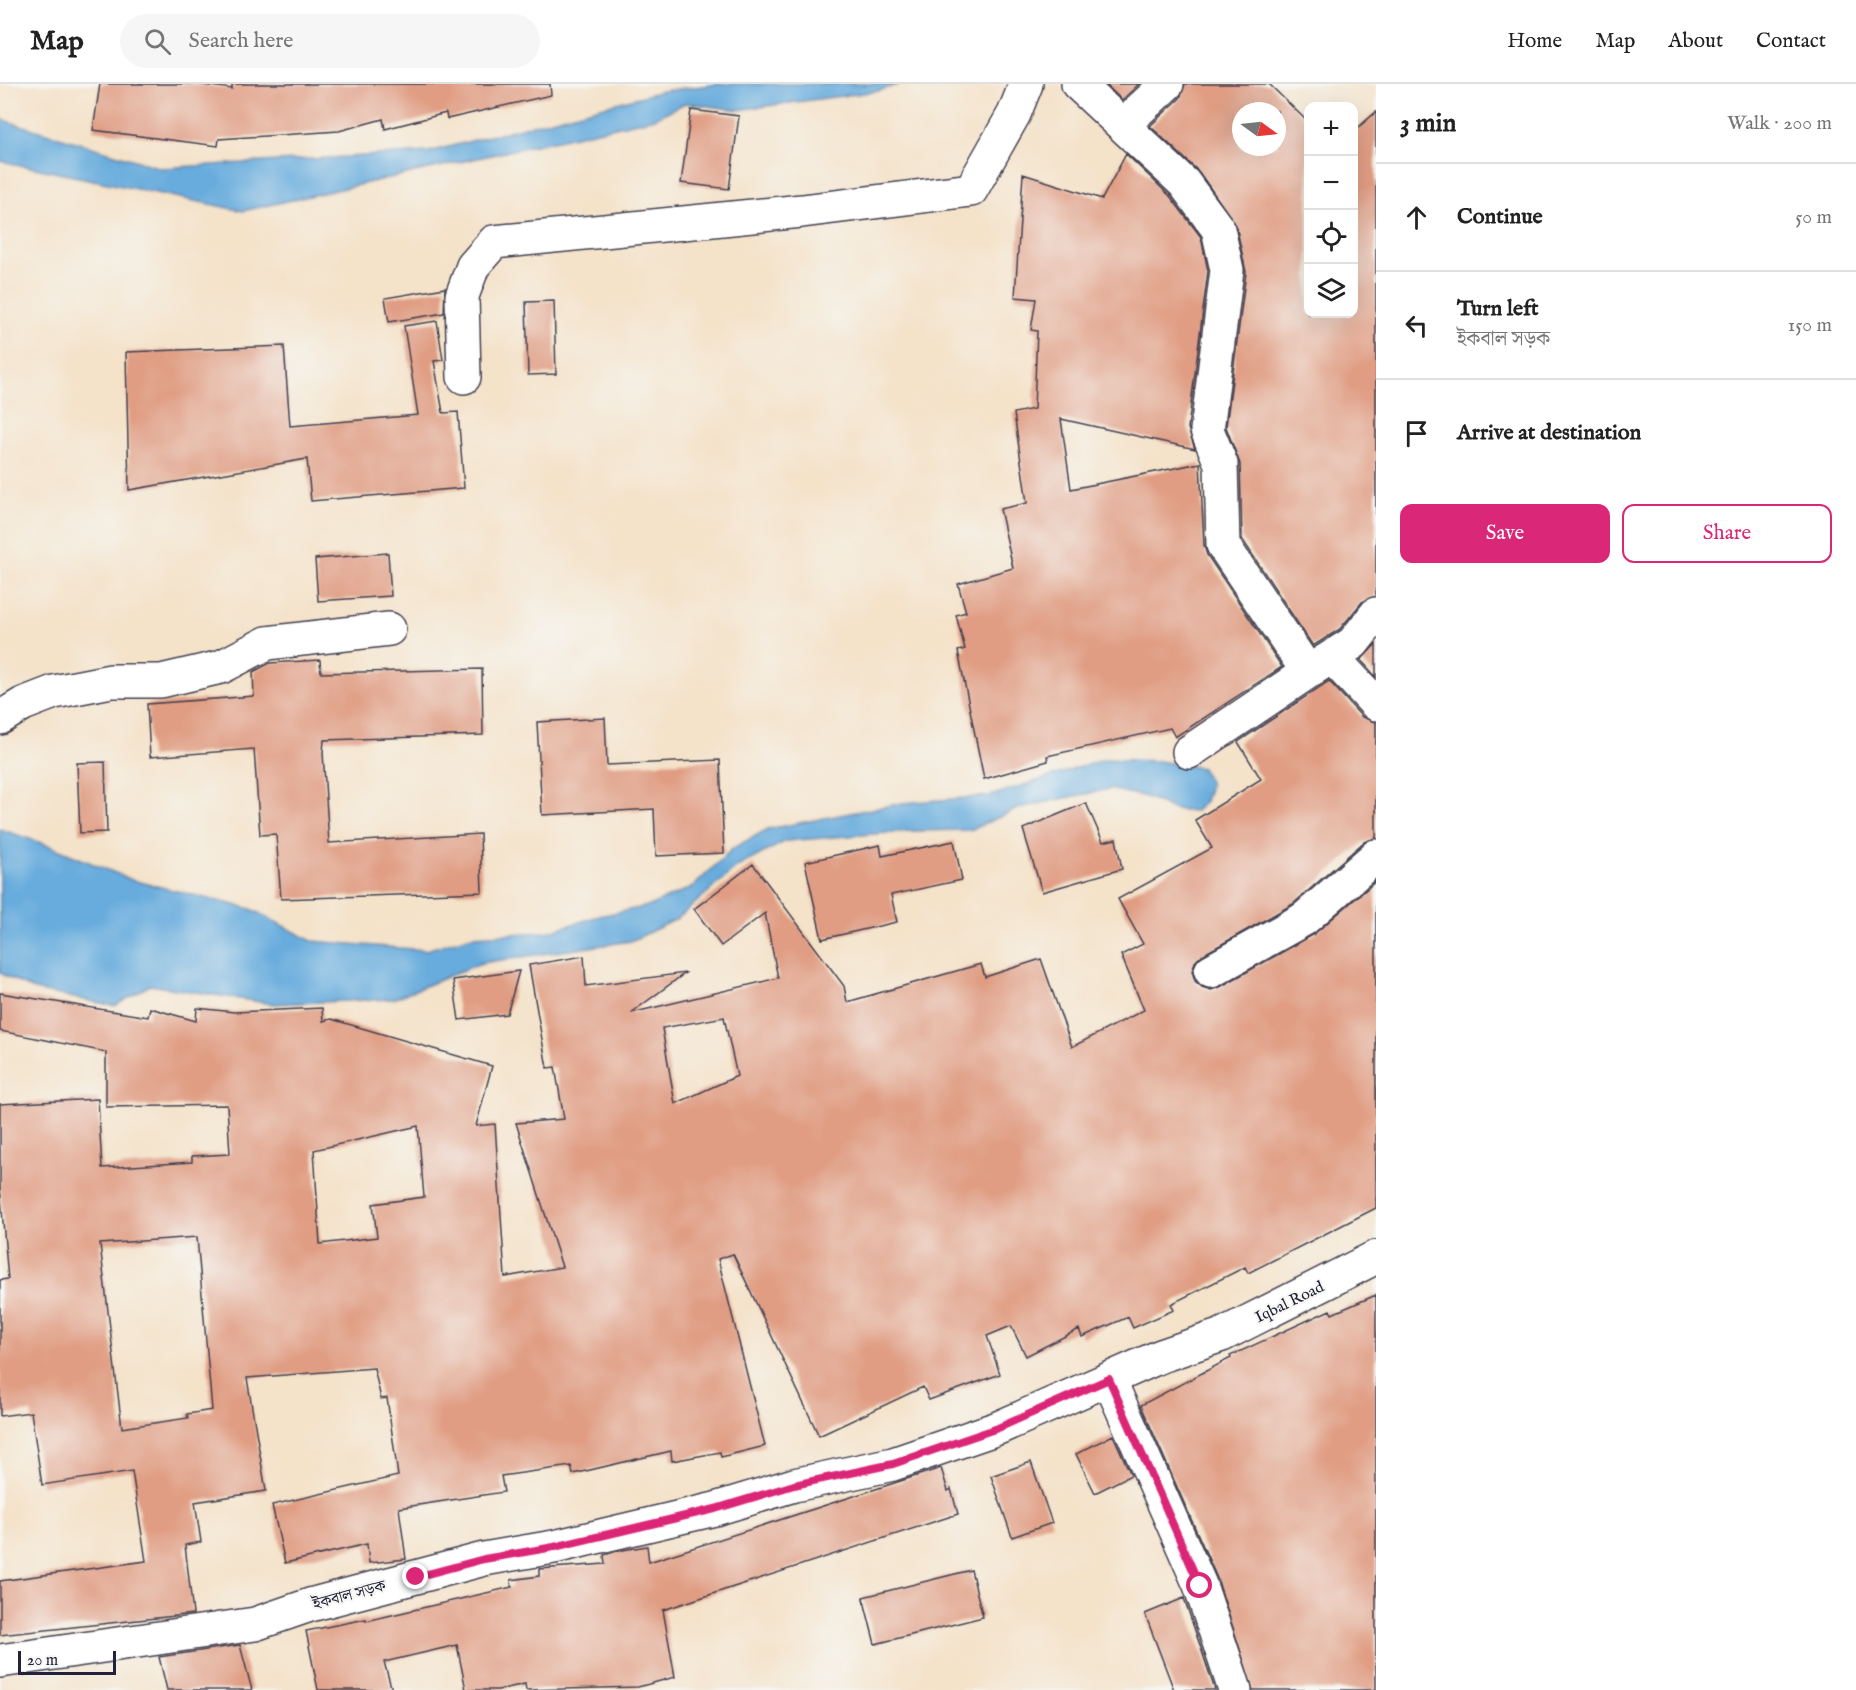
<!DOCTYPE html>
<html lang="en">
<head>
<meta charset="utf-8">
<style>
	:root { --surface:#fff; --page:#f6f6f6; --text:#222; --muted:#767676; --line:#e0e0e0; --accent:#db2777 }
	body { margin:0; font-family:"IM FELL English","Noto Serif Bengali",serif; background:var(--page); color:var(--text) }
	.controls { position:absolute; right:18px; top:18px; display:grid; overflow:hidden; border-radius:12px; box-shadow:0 6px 24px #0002 }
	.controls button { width:54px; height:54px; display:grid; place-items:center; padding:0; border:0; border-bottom:2px solid var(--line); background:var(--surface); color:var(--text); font:30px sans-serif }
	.compass { position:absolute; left:1232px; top:18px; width:54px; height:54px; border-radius:50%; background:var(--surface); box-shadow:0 6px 24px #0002; rotate:105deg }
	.scale { position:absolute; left:18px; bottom:15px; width:98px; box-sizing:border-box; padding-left:6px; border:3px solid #22223b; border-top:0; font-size:16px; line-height:21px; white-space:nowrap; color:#22223b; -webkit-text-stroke:4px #f6f6f2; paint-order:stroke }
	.stop { position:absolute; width:18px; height:18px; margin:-14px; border:4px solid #db2777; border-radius:50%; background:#fff }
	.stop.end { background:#db2777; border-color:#fff; box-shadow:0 2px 6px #0008 }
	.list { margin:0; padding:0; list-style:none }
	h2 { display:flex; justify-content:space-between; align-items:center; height:78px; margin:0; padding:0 24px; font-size:26px }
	h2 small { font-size:20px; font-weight:400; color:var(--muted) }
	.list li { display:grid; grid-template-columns:39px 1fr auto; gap:18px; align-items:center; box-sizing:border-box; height:108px; padding:0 24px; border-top:2px solid var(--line) }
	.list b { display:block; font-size:22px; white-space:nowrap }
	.list p { margin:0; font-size:20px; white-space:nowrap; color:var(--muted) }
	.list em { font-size:20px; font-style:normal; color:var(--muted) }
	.actions { display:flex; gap:12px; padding:18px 24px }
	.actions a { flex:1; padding:14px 0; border:2px solid var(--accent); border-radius:12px; text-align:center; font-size:21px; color:var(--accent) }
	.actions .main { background:var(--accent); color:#fff }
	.icon { flex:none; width:33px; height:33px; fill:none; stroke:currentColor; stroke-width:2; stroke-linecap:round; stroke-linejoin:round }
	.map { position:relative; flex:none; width:1376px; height:1606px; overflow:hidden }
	header { display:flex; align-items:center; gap:36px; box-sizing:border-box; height:84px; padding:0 30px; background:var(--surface); border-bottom:2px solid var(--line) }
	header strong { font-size:28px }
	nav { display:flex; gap:33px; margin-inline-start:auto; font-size:21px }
	.search { width:420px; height:54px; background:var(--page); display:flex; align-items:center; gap:15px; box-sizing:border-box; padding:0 21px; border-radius:33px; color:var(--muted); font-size:22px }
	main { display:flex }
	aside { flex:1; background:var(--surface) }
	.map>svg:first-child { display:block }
	.water { fill:#68acdd; stroke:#45678c; stroke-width:1.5 }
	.building { fill:#e09d83; fill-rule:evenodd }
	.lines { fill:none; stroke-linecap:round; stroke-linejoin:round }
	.minor-casing { stroke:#423f50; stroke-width:36 }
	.minor { stroke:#fff; stroke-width:33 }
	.route { stroke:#db2777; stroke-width:8 }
	.labels { text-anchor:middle; stroke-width:4.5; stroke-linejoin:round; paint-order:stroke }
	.street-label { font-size:16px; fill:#22223b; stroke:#f6f6f2 }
</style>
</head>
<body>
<header>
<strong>Map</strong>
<div class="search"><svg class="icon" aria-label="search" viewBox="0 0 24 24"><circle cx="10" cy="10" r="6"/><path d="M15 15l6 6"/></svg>Search here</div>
<nav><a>Home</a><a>Map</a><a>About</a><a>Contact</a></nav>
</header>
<main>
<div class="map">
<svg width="1376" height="1606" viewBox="0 0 1376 1606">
	<rect width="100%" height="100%" fill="#f6f6f2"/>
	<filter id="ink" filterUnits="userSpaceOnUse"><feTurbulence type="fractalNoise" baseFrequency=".0167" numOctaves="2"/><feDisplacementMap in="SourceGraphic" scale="12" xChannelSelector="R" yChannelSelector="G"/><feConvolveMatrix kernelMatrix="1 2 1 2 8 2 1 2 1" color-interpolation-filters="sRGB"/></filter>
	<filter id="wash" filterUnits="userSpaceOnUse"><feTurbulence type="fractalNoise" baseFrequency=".008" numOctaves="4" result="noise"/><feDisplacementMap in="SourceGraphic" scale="24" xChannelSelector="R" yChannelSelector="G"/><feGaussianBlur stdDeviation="1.35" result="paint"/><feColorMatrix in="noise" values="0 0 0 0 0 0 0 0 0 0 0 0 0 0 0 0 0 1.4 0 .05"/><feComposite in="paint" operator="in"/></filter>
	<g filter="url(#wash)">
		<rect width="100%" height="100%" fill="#f4e2c9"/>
		<path class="water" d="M719 0H900L878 7 738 26 685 19 655 34 243 127 0 77V35L161 84 429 68 662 7Z
			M1105 675 1158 677 1202 684 1210 700 1205 717 1195 727 1173 725 1146 713 1110 705 1022 723 970 746 911 747 786 757 737 783 677 835 631 857 481 879 393 915 273 920 150 901 115 922 34 906 0 889V745L50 762 132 796 251 825 312 857 426 866 472 852 547 848 599 832 649 822 693 803 733 764 768 745 902 719 990 712Z"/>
		<g id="blocks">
			<path class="building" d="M100 0H196L232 5V0H550L551 11 447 35 446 29 385 45 383 35 339 47 219 55 218 62 93 46Z
				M1105 0H1139L1122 16Z
				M1185 0H1269L1308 38V230H1353V48L1376 28V512L1362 518 1340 545 1313 562 1242 455 1240 380 1226 343 1246 188 1236 141 1199 88 1150 42 1180 14ZM1241 27H1277V63H1241Z
				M691 26 739 32 729 105 681 99Z
				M1126 70 1170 112 1201 153 1208 187 1188 344 1195 365 1061 335 1071 405 1200 379 1204 461 1207 471 1282 583 1175 653 1170 644 1047 672 1048 677 984 695 958 567 965 565 956 531 966 528 958 500 1013 484 1000 425 1027 419 1014 329 1034 325 1037 247 1031 246 1036 215 1015 213 1023 90 1102 115Z
				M445 204 444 229 389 238 385 214Z
				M554 217 556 290 528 291 526 218Z
				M437 237 443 276 434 277 443 329 458 328 464 404 311 417 307 375 129 406 126 268 284 262 290 342 418 331 404 242Z
				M388 469 391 512 318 517 315 475Z
				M1376 560V593L1361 576Z
				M320 576 321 589 482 585 483 651 324 656 323 669 329 759 480 750 482 808 281 815 276 750 260 751 254 665 150 673 147 620 254 612 253 588 270 579Z
				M1329 597 1362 633 1376 638V754L1364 758 1293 820 1202 871 1195 878 1192 887 1195 897 1202 903 1211 906 1220 903 1313 851 1376 797V1124L1248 1189 1245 1183 1171 1220 1174 1226 1133 1244 1128 1233 1082 1253 1079 1245 1026 1272 1011 1242 987 1252 1000 1290 929 1316 923 1303 819 1352 733 1170 718 1175 765 1362 721 1373 720 1368 672 1377 671 1367 573 1390 571 1382 501 1392 504 1408 399 1424 406 1475 369 1479 367 1460 285 1479 272 1421 398 1392 387 1314 381 1315 374 1284 247 1294 266 1407 195 1418 201 1458 185 1461 193 1530 0 1551V1497L146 1477 132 1387 42 1401 31 1328 0 1332V1196L8 1195 0 1103V1020L98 1015 102 1084 192 1078V1072L230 1070 227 1021 106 1023V968L0 947V909L148 933 150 924 196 937 197 924 234 928 322 924 323 937 331 935 492 982 476 1042 495 1040 505 1193 562 1183 516 1039 564 1035 555 983 547 984 529 881 584 872 586 902 685 889 631 929 778 894 765 829 721 862 694 825 753 780 844 902 847 918 981 880 985 893 1041 875 1072 963 1144 926 1121 871 1143 860 1118 815 1212 764 1195 736 1261 695 1238 658ZM724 933 737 992 675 1020 662 944ZM418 1042 424 1113 373 1120 377 1153 320 1160 314 1066ZM197 1153 212 1326 187 1330 188 1334 122 1344 100 1160Z
				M605 634 607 681 720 676 724 769 656 772 654 725 542 731 537 638Z
				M105 678 107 748 80 749 77 679Z
				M1086 719 1103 758 1116 755 1122 785 1042 808 1023 745Z
				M954 757 962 796 891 811 897 838 822 855 805 778 880 761 882 772Z
				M519 887 507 930 459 936 453 896Z
				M1376 1211V1606H1253L1217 1494 1141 1321 1231 1274 1230 1272 1330 1226 1332 1230Z
				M1113 1351 1131 1391 1095 1409 1076 1370Z
				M1031 1378 1052 1439 1012 1453 991 1392Z
				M941 1384 948 1407 951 1405 958 1430 663 1526 675 1593 638 1603 526 1606 525 1600 498 1606H466L457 1561 384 1578 392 1606H318L306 1547 366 1535V1537L512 1503 511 1496 539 1492V1485L605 1480 604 1471 617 1467 647 1462 649 1478Z
				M971 1486 983 1533 875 1560 863 1513Z
				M1184 1514 1215 1606H1174L1145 1530Z
				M240 1561 252 1606H167L159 1573Z"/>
		</g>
	</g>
	<g filter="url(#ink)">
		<use href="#blocks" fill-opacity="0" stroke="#423f50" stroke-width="1.5"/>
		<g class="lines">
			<defs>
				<path id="minor" d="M1078 0 1184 99 1218 145 1227 186 1207 346 1221 380 1223 461 1308 588 1189 668
					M1123 41 1167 0
					M464 293 462 212 473 182 494 158 802 127 971 106 1014 30 1026 0
					M1332 573 1376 620
					M1308 588 1353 559 1376 530
					M0 634 23 620 54 608 111 597H161L221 583 267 559 389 545
					M1211 887 1304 835 1376 772
					M1109 1295 1200 1501 1235 1606
					M0 1577 255 1540 310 1521 484 1475 554 1463 715 1425 794 1401 893 1380 998 1344 1161 1272 1222 1251 1376 1173"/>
			</defs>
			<use href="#minor" class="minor-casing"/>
			<use href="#minor" class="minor"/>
		</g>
	</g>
	<g class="lines" filter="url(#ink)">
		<path class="route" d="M416 1493 484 1475 554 1463 715 1425 794 1401 893 1380 998 1344 1109 1295 1200 1502"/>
	</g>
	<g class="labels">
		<g class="street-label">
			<text transform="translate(1289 1217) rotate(-26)" y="6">Iqbal Road</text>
			<text transform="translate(349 1510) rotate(-15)" y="6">ইকবাল সড়ক</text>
		</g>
	</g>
</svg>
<div class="controls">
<button>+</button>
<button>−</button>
<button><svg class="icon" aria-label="locate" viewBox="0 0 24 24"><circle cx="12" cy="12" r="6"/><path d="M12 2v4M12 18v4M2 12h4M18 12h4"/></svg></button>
<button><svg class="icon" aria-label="layers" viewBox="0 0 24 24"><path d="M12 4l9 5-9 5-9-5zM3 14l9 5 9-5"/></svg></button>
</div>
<svg class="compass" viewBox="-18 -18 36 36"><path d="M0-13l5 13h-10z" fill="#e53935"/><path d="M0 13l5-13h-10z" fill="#767676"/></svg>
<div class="scale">20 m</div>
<div class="stop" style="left:1200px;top:1502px"></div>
<div class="stop end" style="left:416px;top:1493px"></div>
</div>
<aside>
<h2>3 min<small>Walk · 200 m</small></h2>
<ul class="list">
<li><svg class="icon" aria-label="ahead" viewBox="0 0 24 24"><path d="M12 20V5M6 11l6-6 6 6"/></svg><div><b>Continue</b></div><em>50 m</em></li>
<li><svg class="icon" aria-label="left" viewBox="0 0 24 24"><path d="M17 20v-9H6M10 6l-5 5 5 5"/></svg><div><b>Turn left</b><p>ইকবাল সড়ক</p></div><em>150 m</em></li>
<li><svg class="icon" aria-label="arrive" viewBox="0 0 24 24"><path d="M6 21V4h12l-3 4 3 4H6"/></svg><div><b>Arrive at destination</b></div></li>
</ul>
<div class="actions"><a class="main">Save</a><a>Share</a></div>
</aside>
</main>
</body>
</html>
